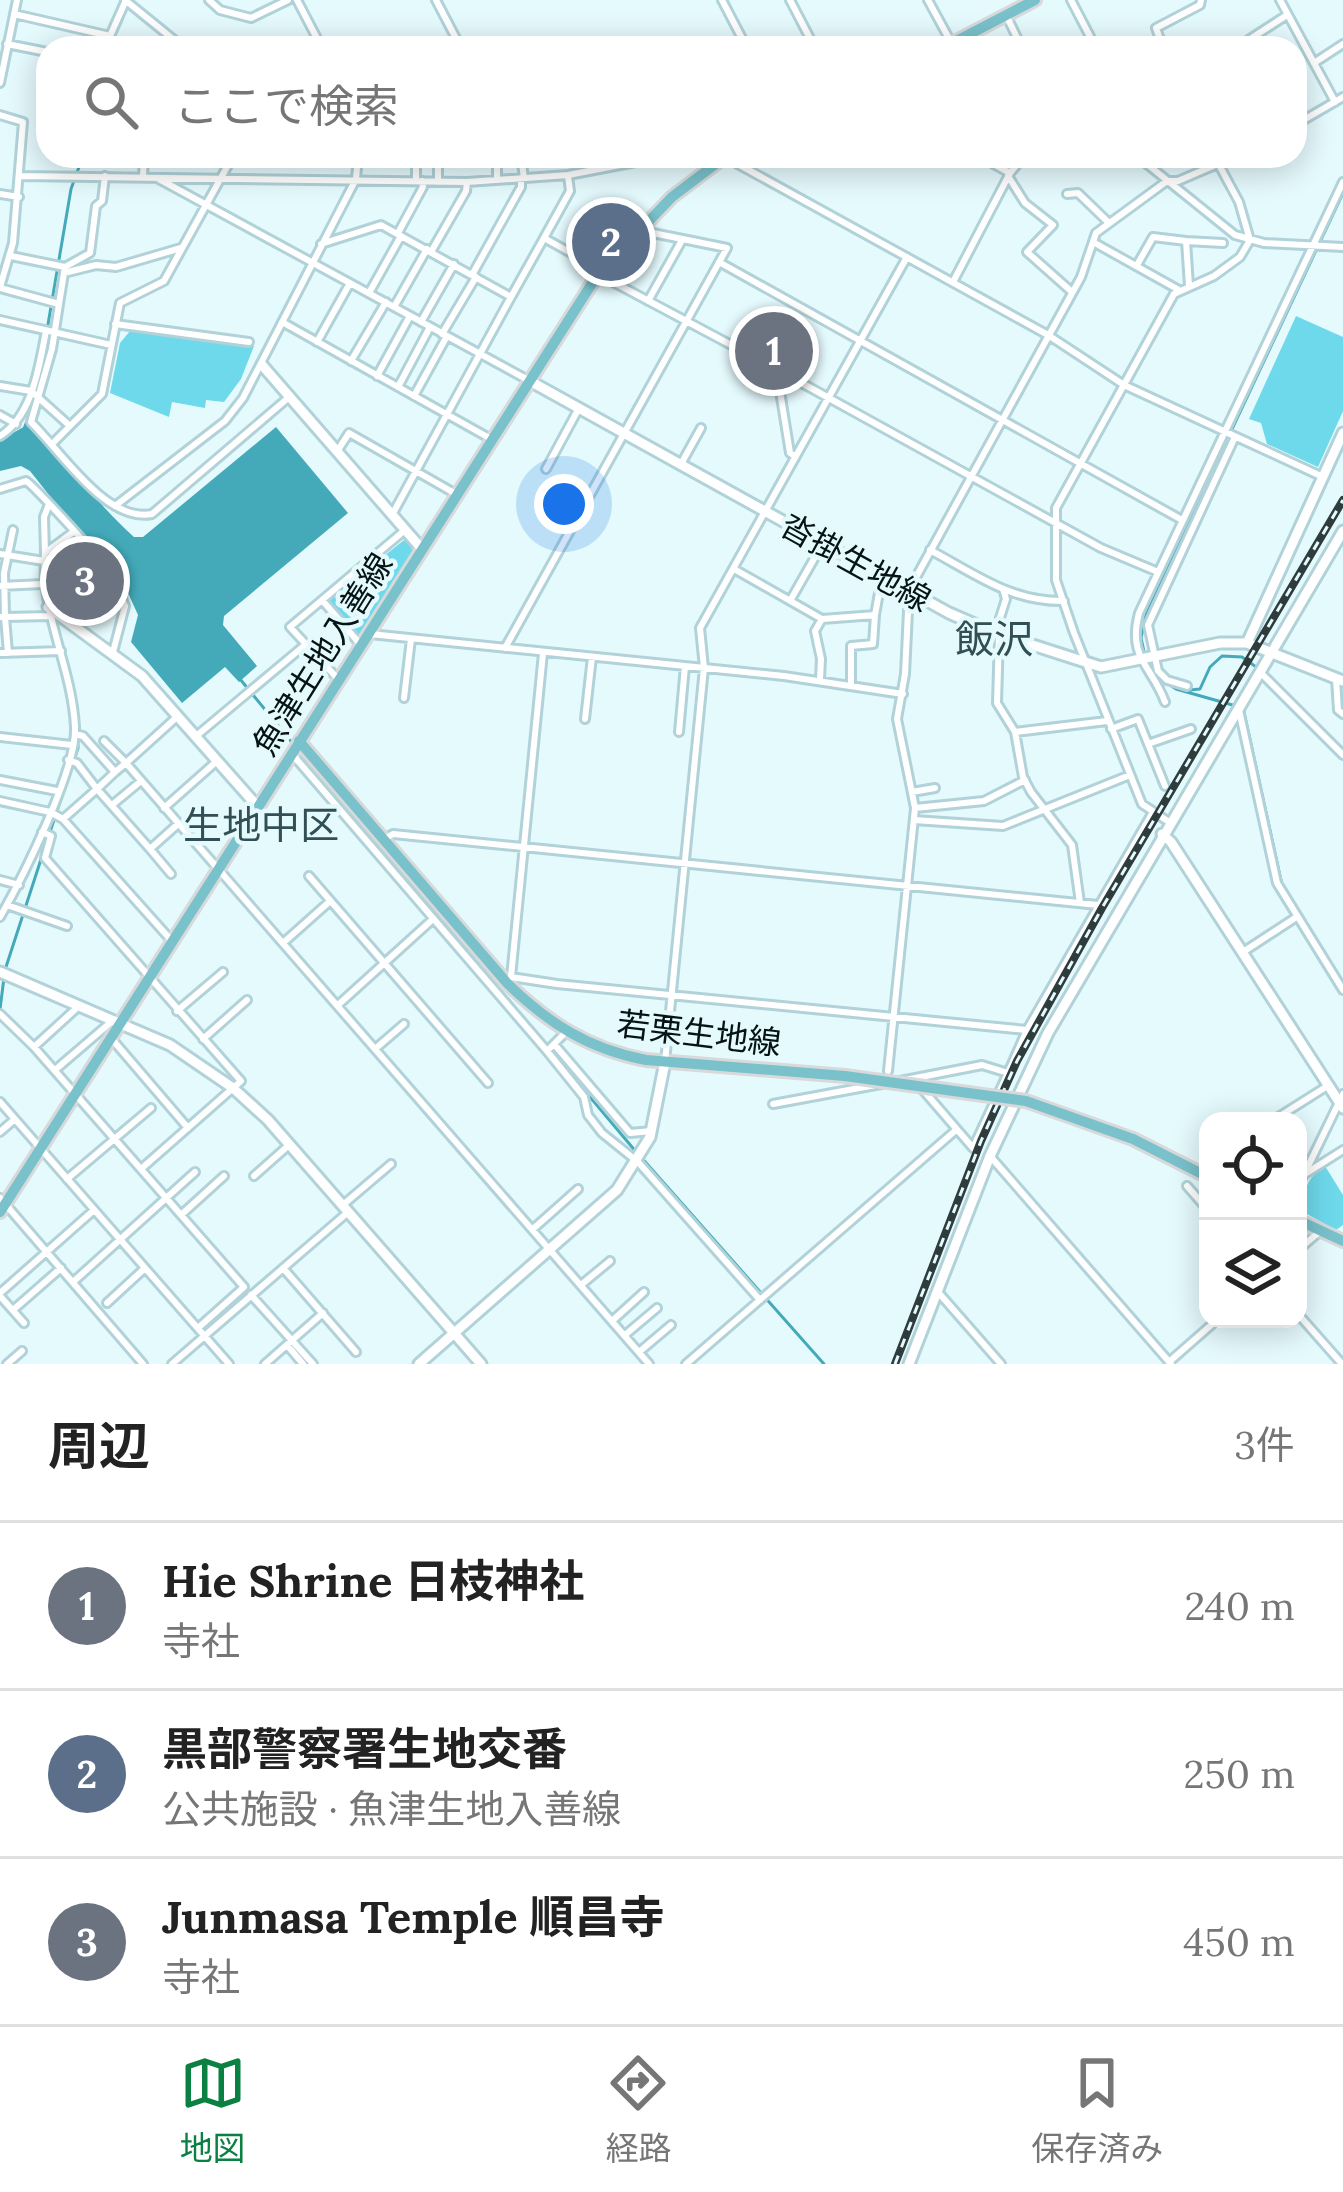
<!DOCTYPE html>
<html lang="ja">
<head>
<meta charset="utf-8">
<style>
	:root { --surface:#fff; --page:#f2f2f2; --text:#222; --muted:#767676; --line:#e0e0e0; --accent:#0b8043 }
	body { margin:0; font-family:Lora,"Noto Sans JP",serif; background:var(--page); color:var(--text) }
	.controls { position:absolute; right:36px; bottom:36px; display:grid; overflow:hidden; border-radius:24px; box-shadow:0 6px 30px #0003 }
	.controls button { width:108px; height:108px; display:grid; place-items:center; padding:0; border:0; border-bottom:3px solid var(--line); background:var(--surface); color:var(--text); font:60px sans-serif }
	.you { position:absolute; left:564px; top:504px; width:42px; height:42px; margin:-30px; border:9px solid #fff; border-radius:50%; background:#1a73e8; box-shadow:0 0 0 18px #1a73e833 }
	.badge { display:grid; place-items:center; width:78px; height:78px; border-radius:50%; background:var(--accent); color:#fff; font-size:39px; font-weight:700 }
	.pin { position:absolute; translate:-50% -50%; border:6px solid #fff; box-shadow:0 3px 12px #0006 }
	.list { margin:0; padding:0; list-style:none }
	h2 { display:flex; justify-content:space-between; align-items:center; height:156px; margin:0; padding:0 48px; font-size:51px }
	h2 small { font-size:39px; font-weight:400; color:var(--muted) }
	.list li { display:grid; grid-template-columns:78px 1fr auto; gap:36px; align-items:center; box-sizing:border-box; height:168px; padding:0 48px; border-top:3px solid var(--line) }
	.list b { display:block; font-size:45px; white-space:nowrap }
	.list p { margin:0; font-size:39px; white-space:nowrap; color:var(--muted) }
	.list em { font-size:39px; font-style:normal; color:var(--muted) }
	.icon { flex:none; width:66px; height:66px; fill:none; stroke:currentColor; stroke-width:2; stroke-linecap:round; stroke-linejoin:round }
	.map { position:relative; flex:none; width:1343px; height:1364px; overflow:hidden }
	.search { position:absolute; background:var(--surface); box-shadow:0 6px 30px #0003; left:36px; right:36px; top:36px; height:132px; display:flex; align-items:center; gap:30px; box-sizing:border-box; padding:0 42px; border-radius:36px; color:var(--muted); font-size:45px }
	.sheet { height:660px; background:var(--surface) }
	nav { display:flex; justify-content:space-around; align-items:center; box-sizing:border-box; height:168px; border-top:3px solid var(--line); background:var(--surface); font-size:33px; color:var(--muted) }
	nav a { display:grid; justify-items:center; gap:6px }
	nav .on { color:var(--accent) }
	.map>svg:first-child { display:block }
	.green { fill:#6ed9eb }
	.water { fill:#44aaba }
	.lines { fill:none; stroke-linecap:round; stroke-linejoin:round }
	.stream { stroke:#44aaba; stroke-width:3 }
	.street-casing { stroke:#b0d2d8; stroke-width:12 }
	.secondary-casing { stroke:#b0d2d8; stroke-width:15 }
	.primary-casing { stroke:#d7d9da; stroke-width:16 }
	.street { stroke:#fff; stroke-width:6 }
	.secondary { stroke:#fff; stroke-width:9 }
	.primary { stroke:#79c1cb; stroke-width:10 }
	.rail-casing { stroke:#2e3c3e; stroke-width:8 }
	.rail { stroke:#e5fafd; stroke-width:3; stroke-dasharray:9; stroke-linecap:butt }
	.primary-bridge-casing { stroke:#d7d9da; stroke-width:16; stroke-linecap:butt }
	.primary-bridge { stroke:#79c1cb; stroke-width:10 }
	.labels { text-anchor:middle; stroke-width:9; stroke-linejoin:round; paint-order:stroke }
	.street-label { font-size:33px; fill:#071416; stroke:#e5fafd }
	.quarter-label { font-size:39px; fill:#314f54; stroke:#e5fafd }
</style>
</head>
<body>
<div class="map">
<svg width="1343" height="1364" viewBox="0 0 1343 1364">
	<rect width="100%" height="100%" fill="#e5fafd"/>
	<path class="green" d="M1296 316 1343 337V411L1318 467 1267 444 1261 423 1249 419Z
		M130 331 254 346 241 379 224 402 206 400 205 408 172 402 169 417 110 393 120 343Z
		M404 540 410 543 413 553 359 638 327 602Z
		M1325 1166 1343 1195V1225L1336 1230 1305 1213C1301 1193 1307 1177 1325 1166Z"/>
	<path class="water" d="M29 424C66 460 95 502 134 537H143L276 427 348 513 224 616 223 625 257 666 239 682 225 667 182 703 131 642 138 615 114 562 69 520 30 471 21 466 0 471V440Z"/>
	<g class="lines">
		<path class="stream" d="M110 48 115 32
			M37 389 71 189 83 156
			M24 429 31 410
			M48 580 49 556 74 539
			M55 619 66 662
			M1145 656 1141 638 1147 610 1343 193
			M1267 674 1343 749
			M1155 675 1176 689 1243 708 1282 885
			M240 679 294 745
			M1190 690 1200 689 1210 667 1222 656 1242 657 1259 669
			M301 753 632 1147 824 1364
			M49 835 78 748 76 712
			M1318 944 1343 983
			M0 1009 5 970 46 844"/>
		<defs>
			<path id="street" d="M125 0 184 48
				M209 0 220 10 251 18 288 0
				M297 0 322 48
				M436 0 461 48
				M722 0 747 48
				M790 0 815 48
				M928 0 952 44
				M1071 0 1096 48
				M1280 0 1335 102
				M14 14 110 36 126 0
				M1006 15 1022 48
				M7 44 47 52
				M1163 48 1156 28 1200 5 1201 0
				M1236 48 1287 15
				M1314 63 1343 44
				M0 83 17 0
				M0 115 23 122 13 243 0 287
				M1295 125 1343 97
				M521 156 524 178
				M979 156 1010 173
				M1137 156 1235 235 1264 243 1343 247
				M725 157 1048 335 1124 385 1323 477
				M21 176 467 182 568 175 667 156
				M1008 176 1025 203 1053 225 1027 252 1072 292
				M143 177 144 156
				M157 178 528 380
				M497 180V156
				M416 181V156
				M438 182V156
				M0 194 19 197
				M1067 194 1078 193 1109 223
				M398 233 423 187 422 181
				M544 238 570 191 568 176
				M1186 241 1223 243
				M1093 242 1179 290
				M321 244 381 225 511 297 544 238 600 269
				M431 252 466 191 467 182
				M11 256 65 267
				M719 262 1182 520
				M1137 265 1153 237 1186 241 1189 286
				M64 273 96 265 116 267 181 248
				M598 274 750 355 761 388 798 381 1101 548 1158 572
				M472 275 521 187V178
				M953 282 1010 173 1024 156
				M0 288 59 304 52 349 31 422C61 451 106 523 152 514L288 398
				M369 293 401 236
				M648 301 681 242
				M59 304 65 267 90 253 96 206 102 201 105 176
				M394 307 427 249
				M0 320 111 345
				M282 322 491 439
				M421 322 454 264
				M115 324 249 342
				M442 334 476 277
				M317 342 350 283
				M351 361 386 302
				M377 376 410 316
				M779 385 790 453 795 456
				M0 386 31 391 70 426
				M398 387 430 327
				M414 396 447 336
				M0 415 16 424
				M0 436C33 415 39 366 46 331
				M53 443 102 394 120 303 164 281 233 156
				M338 450 349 433 456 494
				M681 464 701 428
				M546 469 579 408
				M0 489 26 481C33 485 104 562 109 572 116 582 120 595 125 606L113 652
				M115 506 225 421 243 398 356 179 358 156
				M392 515 511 297
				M930 550C975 574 1011 602 1064 601
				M45 553 44 517 49 504
				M0 554 44 561
				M734 569 822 619 875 615 882 576
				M0 586 43 584
				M322 600 360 644
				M790 601 823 543
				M0 617H5L4 573 13 530
				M995 633 1006 599 1003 589
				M370 634 784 676 903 694
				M999 636 997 703 1015 732 1023 777 1031 792 1072 845 1080 903
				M505 648 727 248 638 230
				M0 653 61 651
				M8 653 5 617 51 616
				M1261 673 1343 755
				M338 679 290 627 405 530
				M820 679 821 659 815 631 822 619
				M1336 679 1338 710 1343 714
				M851 684V646L873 644 875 615
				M1187 686 1167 680 1158 671 1148 625 1235 437
				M404 698 411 639
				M1165 702C1152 666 1127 658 1139 613L1343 182
				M1239 710 1277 883 1343 990
				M585 719 592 657
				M1111 729 1138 719 1165 786
				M679 732 685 666
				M1015 732 1107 721
				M75 734 83 736 115 772 126 763 649 1364
				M0 737 72 745
				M195 737 305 645
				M104 741 126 763 178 716
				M1148 744 1191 729
				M292 754 547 1051 584 1097 588 1115 602 1133 638 1162 760 1300
				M68 760 77 763 97 789 115 772
				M0 780 57 791
				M912 792 935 788
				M0 801 50 812 63 819 97 789 150 849 178 824
				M112 805 141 781
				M164 808 217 761
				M915 808 984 801 1025 780
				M63 819 171 940
				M914 820 1003 826 1130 775
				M1169 822 1142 804 1074 633 1056 580V508L1174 294 1214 276 1240 257 1250 240 1239 202 1218 163
				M42 832 51 836 45 858 241 1081 141 1169
				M386 838 393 834 1098 905
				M150 849 171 874
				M309 876 488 1083
				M0 880 19 885
				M7 905 67 926
				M0 917C22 879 77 769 75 727 72 667 40 613 45 553L72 533
				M283 943 329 902
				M1243 952 1295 918
				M511 977 557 984 1027 1030
				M511 977 543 653
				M338 1005 433 919
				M177 1011 223 972
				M0 1014 34 1047 244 1287 198 1328
				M111 1038 188 1128
				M203 1039 247 1000
				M554 1044 630 1133 652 1131
				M34 1047 80 1005
				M375 1049 404 1024
				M547 1051 566 1032
				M665 1062 704 668 700 628 907 257
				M55 1070 111 1022
				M888 1071 915 808 897 719 905 674 909 590 1081 277 1096 233 1167 181H1178L1236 156
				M900 1081 982 1065 1008 1073 1027 1030 1153 812
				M923 1090 973 1148 1008 1073
				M0 1102 229 1364
				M773 1104 881 1084
				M1272 1121 1329 1085
				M0 1132 15 1119
				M990 1156 1171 1364
				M1305 1174 1343 1150
				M254 1176 289 1145
				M67 1179 151 1108
				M1187 1186 1208 1210
				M1298 1187 1343 1094
				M0 1198 143 1364
				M344 1204 391 1164
				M181 1215 224 1176
				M533 1229 578 1189
				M1298 1250 1318 1233
				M283 1268 356 1352
				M73 1282 195 1172
				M581 1285 610 1261
				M938 1292 1001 1364
				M0 1293 94 1210
				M251 1295 313 1364
				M0 1296 24 1323
				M107 1303 145 1268
				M13 1310 61 1268
				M1298 1314 1342 1364
				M612 1321 644 1292
				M625 1335 657 1308
				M287 1345 303 1364
				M639 1352 671 1325
				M1169 1362 1218 1319
				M7 1364 22 1351
				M172 1364 347 1213
				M265 1364 323 1313
				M686 1364 956 1130"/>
			<path id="secondary" d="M262 365 421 548
				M528 380 949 613 995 633 1101 667 1220 643H1247L1343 681
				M48 607 142 676 258 807
				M1247 643 1343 433
				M1162 834 1171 842 1343 1108
				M0 972 170 1045 233 1088 268 1120 481 1364
				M419 1364 617 1190 650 1137 665 1062
				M909 1364 990 1156 1048 1033 1343 531"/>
			<path id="primary" d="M943 48 1035 0
				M299 741 507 983C548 1023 588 1049 646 1060L845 1076
				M1133 1139 1208 1177
				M0 1212 598 274 672 197 726 156
				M1298 1220 1343 1241"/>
		</defs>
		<use href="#street" class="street-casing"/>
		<use href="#secondary" class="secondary-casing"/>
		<use href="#primary" class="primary-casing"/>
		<use href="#street" class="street"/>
		<use href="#secondary" class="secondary"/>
		<use href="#primary" class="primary"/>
		<defs>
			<path id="rail" d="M895 1364 981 1141 1017 1061 1102 908 1343 500"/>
		</defs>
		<use href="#rail" class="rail-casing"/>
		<use href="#rail" class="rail"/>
		<defs>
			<path id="primary-bridge" d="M845 1076 1026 1101 1133 1139"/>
		</defs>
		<use href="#primary-bridge" class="primary-bridge-casing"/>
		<use href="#primary-bridge" class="primary-bridge"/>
	</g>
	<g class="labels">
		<g class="street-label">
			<text transform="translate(856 562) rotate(29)" y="12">沓掛生地線</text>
			<text transform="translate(322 654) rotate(-58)" y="12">魚津生地入善線</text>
			<text transform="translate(699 1033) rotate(7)" y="12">若栗生地線</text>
		</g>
		<g class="quarter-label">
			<text x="994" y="653">飯沢</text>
			<text x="261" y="839">生地中区</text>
		</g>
	</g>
</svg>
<div class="controls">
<button><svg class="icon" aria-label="locate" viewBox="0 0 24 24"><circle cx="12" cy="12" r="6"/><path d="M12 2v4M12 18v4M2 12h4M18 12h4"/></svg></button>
<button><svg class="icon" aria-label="layers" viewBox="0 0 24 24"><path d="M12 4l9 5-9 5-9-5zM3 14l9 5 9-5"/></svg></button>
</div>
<div class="you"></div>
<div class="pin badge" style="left:774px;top:351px;background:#6b7280">1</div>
<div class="pin badge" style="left:611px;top:242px;background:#5c6f8a">2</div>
<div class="pin badge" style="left:85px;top:581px;background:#6b7280">3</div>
<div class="search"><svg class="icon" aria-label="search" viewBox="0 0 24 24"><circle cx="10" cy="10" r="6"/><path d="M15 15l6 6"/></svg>ここで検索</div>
</div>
<section class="sheet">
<h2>周辺<small>3件</small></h2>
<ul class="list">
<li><span class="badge" style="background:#6b7280">1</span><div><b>Hie Shrine 日枝神社</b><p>寺社</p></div><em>240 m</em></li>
<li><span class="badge" style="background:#5c6f8a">2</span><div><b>黒部警察署生地交番</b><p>公共施設 · 魚津生地入善線</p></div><em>250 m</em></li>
<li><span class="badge" style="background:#6b7280">3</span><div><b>Junmasa Temple 順昌寺</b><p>寺社</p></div><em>450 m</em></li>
</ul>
</section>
<nav>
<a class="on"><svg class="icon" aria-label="map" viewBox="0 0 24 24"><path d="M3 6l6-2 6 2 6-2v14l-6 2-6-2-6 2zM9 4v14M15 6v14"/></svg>地図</a>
<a><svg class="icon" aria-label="directions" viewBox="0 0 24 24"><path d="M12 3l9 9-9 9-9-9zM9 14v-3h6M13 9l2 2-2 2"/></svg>経路</a>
<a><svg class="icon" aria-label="saved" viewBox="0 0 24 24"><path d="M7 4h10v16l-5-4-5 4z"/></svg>保存済み</a>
</nav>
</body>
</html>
